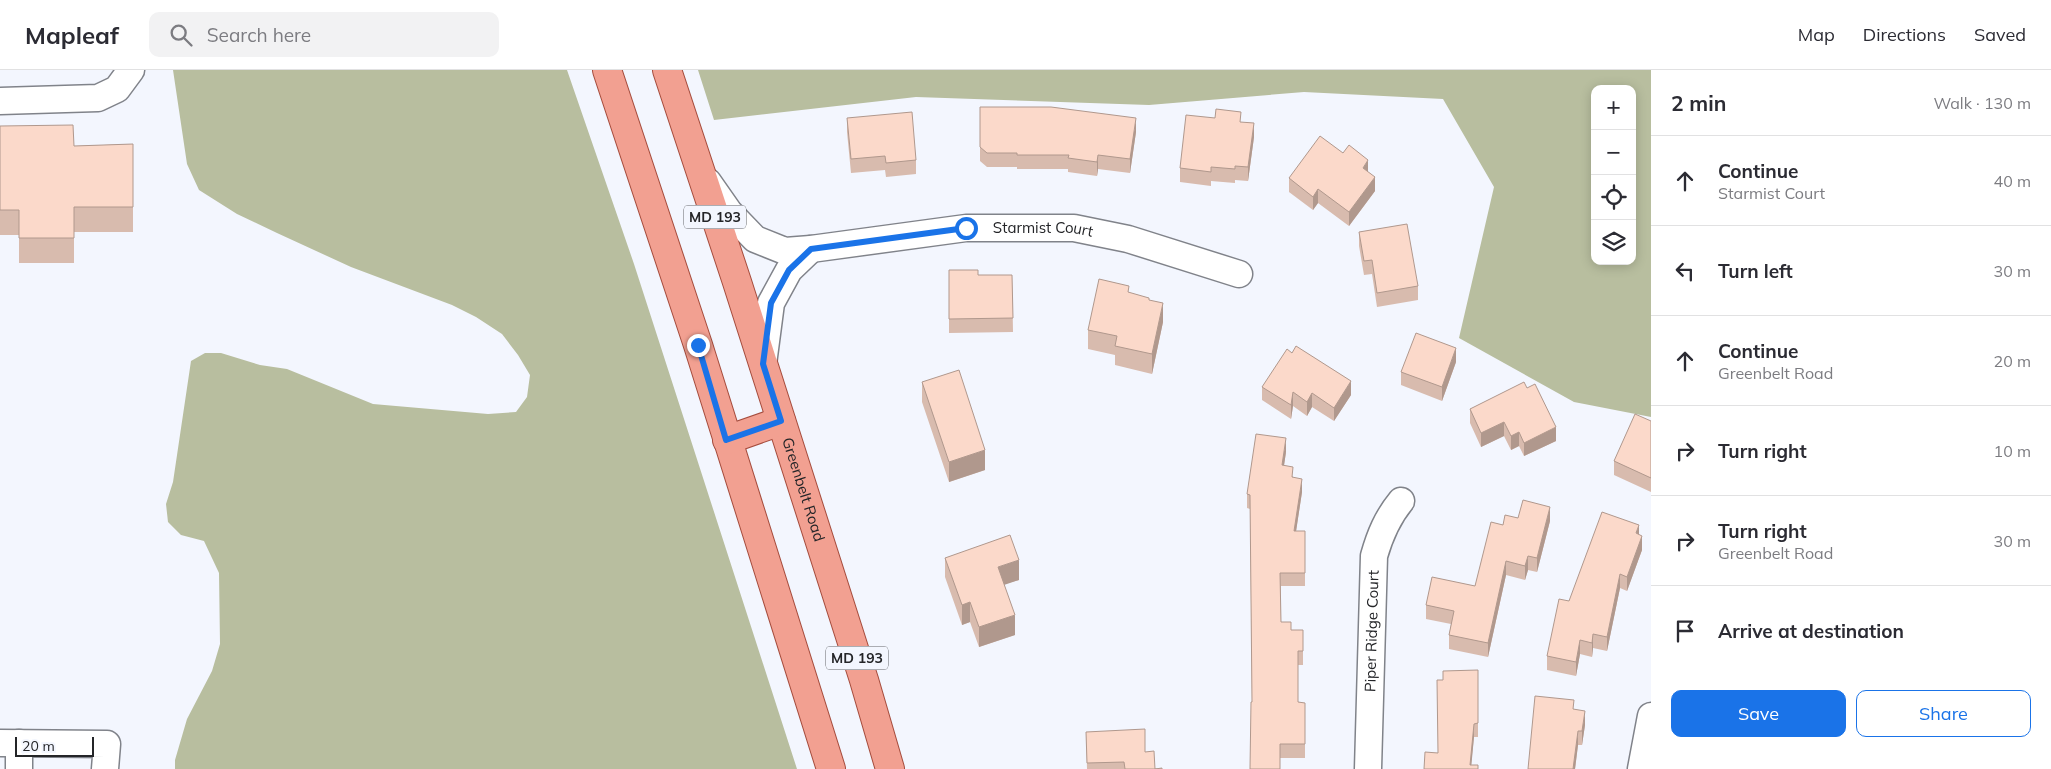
<!DOCTYPE html>
<html lang="en">
<head>
<meta charset="utf-8">
<style>
	:root { --surface:#fff; --page:#f2f2f3; --text:#2b2b33; --muted:#7c7c81; --line:#e1e1e2; --accent:#1a73e8 }
	body { margin:0; font-family:Mulish,sans-serif; background:var(--page); color:var(--text) }
	.controls { position:absolute; right:15px; top:15px; display:grid; overflow:hidden; border-radius:10px; box-shadow:0 2px 12px #0003 }
	.controls button { width:45px; height:45px; display:grid; place-items:center; padding:0; border:0; border-bottom:1px solid var(--line); background:var(--surface); color:var(--text); font:25px sans-serif }
	.scale { position:absolute; left:15px; bottom:12px; width:79px; box-sizing:border-box; padding-left:5px; border:2px solid #242528; border-top:0; font-size:14px; line-height:18px; white-space:nowrap; color:#242528; -webkit-text-stroke:4px #f3f6fe; paint-order:stroke }
	.stop { position:absolute; width:15px; height:15px; margin:-11px; border:4px solid #1a73e8; border-radius:50%; background:#fff }
	.stop.end { background:#1a73e8; border-color:#fff; box-shadow:0 1px 5px #0008 }
	.list { margin:0; padding:0; list-style:none }
	h2 { display:flex; justify-content:space-between; align-items:center; height:65px; margin:0; padding:0 20px; font-size:21px }
	h2 small { font-size:16px; font-weight:400; color:var(--muted) }
	.list li { display:grid; grid-template-columns:32px 1fr auto; gap:15px; align-items:center; box-sizing:border-box; height:90px; padding:0 20px; border-top:1px solid var(--line) }
	.list b { display:block; font-size:19px; white-space:nowrap }
	.list p { margin:0; font-size:16px; white-space:nowrap; color:var(--muted) }
	.list em { font-size:16px; font-style:normal; color:var(--muted) }
	.actions { display:flex; gap:10px; padding:15px 20px }
	.actions a { flex:1; padding:11px 0; border:1px solid var(--accent); border-radius:10px; text-align:center; font-size:18px; color:var(--accent) }
	.actions .main { background:var(--accent); color:#fff }
	.icon { flex:none; width:28px; height:28px; fill:none; stroke:currentColor; stroke-width:2; stroke-linecap:round; stroke-linejoin:round }
	.map { position:relative; flex:none; width:1651px; height:699px; overflow:hidden }
	header { display:flex; align-items:center; gap:30px; box-sizing:border-box; height:70px; padding:0 25px; background:var(--surface); border-bottom:1px solid var(--line) }
	header strong { font-size:24px }
	nav { display:flex; gap:28px; margin-inline-start:auto; font-size:18px }
	.search { width:350px; height:45px; background:var(--page); display:flex; align-items:center; gap:12px; box-sizing:border-box; padding:0 18px; border-radius:10px; color:var(--muted); font-size:19px }
	main { display:flex }
	aside { flex:1; background:var(--surface) }
	.map>svg:first-child { display:block }
	.forest { fill:#b8be9f; fill-rule:evenodd }
	.lines { fill:none; stroke-linecap:round; stroke-linejoin:round }
	.minor-casing { stroke:#80838a; stroke-width:29 }
	.major-casing { stroke:#a54c3d; stroke-width:30 }
	.minor { stroke:#fff; stroke-width:26 }
	.major { stroke:#f2a091; stroke-width:28 }
	.wall { fill:#d8bbae }
	.shaded-wall { fill:#b0988d }
	.building { fill:#fbd9ca; stroke:#b0988d }
	.route { stroke:#1a73e8; stroke-width:6 }
	.labels { text-anchor:middle; stroke-width:4; stroke-linejoin:round; paint-order:stroke }
	.shield { fill:#f3f6fe; stroke:#626468; stroke-width:1 }
	.shield-label { font-size:14px; font-weight:bold; fill:#242528 }
	.street-label { font-size:15px; fill:#242528; stroke:#f3f6fe }
</style>
</head>
<body>
<header>
<strong>Mapleaf</strong>
<div class="search"><svg class="icon" aria-label="search" viewBox="0 0 24 24"><circle cx="10" cy="10" r="6"/><path d="M15 15l6 6"/></svg>Search here</div>
<nav><a>Map</a><a>Directions</a><a>Saved</a></nav>
</header>
<main>
<div class="map">
<svg width="1651" height="699" viewBox="0 0 1651 699">
	<rect width="100%" height="100%" fill="#f3f6fe"/>
	<path class="forest" d="M173 0H567L634 194 797 699H175V690L187 649 212 601 220 574 219 503 204 471 181 465 168 452 166 434 173 412 191 291 205 283H221L260 295 287 299 373 334 488 344 516 342 527 327 530 305 518 285 502 264 476 247 452 235 351 197 277 163 237 144 199 120 187 94Z
		M698 0H1651V347L1574 332 1459 268 1494 117 1443 29 1304 22 1149 35 916 27 714 50ZM1595 19H1632V191H1595Z"/>
	<g class="lines">
		<defs>
			<g id="minor">
				<path d="M0 31 98 28 117 19 131 0"/>
				<path id="s1" d="M708 112 729 142 755 169 785 181 811 179 966 158H1074L1128 169 1239 204"/>
				<path d="M763 294 771 233 789 200 811 179"/>
				<path d="M0 673 107 674 105 699"/>
				<path d="M19 699V673"/>
				<path id="s2" d="M1368 699 1374 486C1380 465 1387 448 1401 431"/>
				<path d="M1641 699 1651 646"/>
			</g>
			<g id="major">
				<path d="M607 0 698 275 831 699"/>
				<path id="s3" d="M667 0 737 212 864 610 890 699"/>
				<path d="M727 370 781 351"/>
			</g>
		</defs>
		<use href="#minor" class="minor-casing"/>
		<use href="#major" class="major-casing"/>
		<use href="#minor" class="minor"/>
		<use href="#major" class="major"/>
	</g>
	<path class="wall" d="M980 37 1136 62 1130 103 1098 99 1097 106 1068 102V99H1017V97H987L980 91Z
		M847 48 916 90V104L886 107 885 100 851 103 847 62Z
		M1241 52 1254 67 1248 111 1235 110V113L1211 111V116L1180 112V98Z
		M0 56 74 76 133 74V162H74V193H19V165H0Z
		M1368 102 1375 121 1349 156 1318 133 1313 140 1289 122V108Z
		M1359 162 1418 216V230L1377 237 1372 204 1364 205 1359 176Z
		M949 200 978 205H1012L1013 262 949 263Z
		M1129 223 1149 230 1163 252 1152 304 1115 295V285L1088 279V260Z
		M1456 292 1442 331 1401 315V302Z
		M922 312 985 400 949 412 922 332Z
		M1262 317 1351 325 1334 351 1312 337 1307 346 1293 336 1291 349 1262 330Z
		M1527 318 1556 371 1524 386 1519 376 1511 380 1504 366 1481 377 1470 353V339Z
		M1651 351V422L1614 405V391Z
		M1286 382 1284 395 1293 407 1302 422 1296 461H1305V516H1281V552L1291 560H1303V595H1298V632L1305 633V688H1280L1252 632 1250 439 1247 438V424Z
		M1518 448 1550 451 1537 502 1528 500 1525 510 1506 505 1488 587 1449 579V565L1451 554 1426 549V535L1475 516 1503 455Z
		M1639 465 1642 480 1627 521 1620 518 1607 581 1593 578 1592 587 1580 584 1576 606 1547 600V586L1569 531Z
		M945 488 1019 510 1004 514 1015 565 979 577 970 552 962 555 945 507Z
		M1478 600V667H1474L1471 695 1438 683 1443 610Z
		M1574 640 1585 655 1582 675H1578L1575 699H1528Z
		M1086 662 1145 682 1155 699H1162H1087Z"/>
	<path class="shaded-wall" d="M1136 48V62L1130 103V89Z
		M1254 53V67L1248 111V97Z
		M1098 85V99L1097 106V92Z
		M1368 90V104L1363 98Z
		M1375 107V121L1349 156V142Z
		M1318 119V133L1313 140V127Z
		M1163 233V252L1152 304V284Z
		M1456 278V292L1442 331V317Z
		M1351 311V325L1334 351V338Z
		M1293 322V336L1291 349V335Z
		M1312 323V337L1307 346V332Z
		M1504 352V366L1481 377V363Z
		M1556 357V371L1524 386V373Z
		M1519 362V376L1511 380V366Z
		M1286 368V382L1282 409V395Z
		M985 380V400L949 412V392Z
		M1302 409V422L1294 475V461Z
		M1550 437V451L1537 502V488Z
		M1639 455V469L1636 463Z
		M1642 466V480L1627 521V507Z
		M1528 486V500L1525 510V496Z
		M1019 490V510L998 517V497Z
		M1506 491V505L1488 587V573Z
		M1620 504V518L1607 581V567Z
		M970 532V552L962 555V535Z
		M1015 545V565L979 577V557Z
		M1593 564V578L1592 587V573Z
		M1580 570V584L1576 606V592Z
		M1585 641V655L1582 675V661Z
		M1474 654V667L1471 699 1470 695Z
		M1578 661V675L1575 699H1573Z"/>
	<path class="building" d="M980 37H1051L1136 48 1130 89 1098 85 1097 92 1068 88 1069 85H1017V83H987L980 77Z
		M1216 39 1241 42 1240 52 1254 53 1248 97 1235 96V99L1211 97V102L1180 98 1186 45 1215 48Z
		M912 42 916 90 886 93 885 86 851 89 847 48Z
		M73 55 74 76 133 74V137H74V168H19V140H0V56Z
		M1320 66 1343 83 1349 75 1368 90 1363 98 1375 107 1349 142 1318 119 1313 127 1289 108Z
		M1407 154 1418 216 1377 223 1372 190 1364 191 1359 162Z
		M949 200H978V205H1012L1013 248 949 249Z
		M1099 209 1129 216 1128 222 1149 228V230L1163 233 1152 284 1115 276 1117 266 1088 260Z
		M1416 263 1456 278 1442 317 1401 302Z
		M1296 276 1351 311 1334 338 1312 323 1307 332 1293 322 1291 335 1262 317 1287 279 1292 283Z
		M959 300 985 380 949 392 922 312Z
		M1524 312 1527 318 1535 314 1556 357 1524 373 1519 362 1511 366 1504 352 1481 363 1470 339Z
		M1635 344 1651 351V408L1614 391Z
		M1256 364 1286 368 1282 395 1293 397 1292 407 1302 409 1294 461H1305V503H1280L1281 552H1291V560H1303V581H1298V632L1305 633V674H1280V699H1250L1251 632H1252L1250 425 1247 424Z
		M1523 430 1550 437 1537 488 1528 486 1525 496 1506 491 1488 573 1449 565 1454 541 1426 535 1432 507 1475 516 1491 452 1503 455 1505 445 1518 448Z
		M1602 442 1639 455 1636 463 1642 466 1627 507 1620 504 1607 567 1593 564 1592 573 1580 570 1576 592 1547 586 1559 529 1569 531Z
		M1010 465 1019 490 998 497 1015 545 979 557 970 532 962 535 945 488Z
		M1478 600V653L1474 654 1470 695H1478V699H1424L1425 682 1438 683 1437 610H1443V601Z
		M1535 626 1574 630 1573 639 1585 641 1582 661H1578L1573 699H1528Z
		M1145 659V682L1154 681 1155 699 1162 698V699H1125L1124 692 1087 693 1086 662Z"/>
	<g class="lines">
		<path class="route" d="M698 275 726 370 781 351 763 294 771 233 789 200 811 179 966 158"/>
	</g>
	<g class="labels">
		<g class="shield">
			<rect x="684" y="135.5" width="62" height="23" rx="4"/>
			<rect x="826" y="576.5" width="62" height="23" rx="4"/>
		</g>
		<g class="shield-label">
			<text x="715" y="152">MD 193</text>
			<text x="857" y="593">MD 193</text>
		</g>
		<g class="street-label">
			<text dy="5" stroke="none"><textPath href="#s1" startOffset="366">Starmist Court</textPath></text>
			<text dy="5" stroke="none"><textPath href="#s3" startOffset="441">Greenbelt Road</textPath></text>
			<text dy="5" stroke="none"><textPath href="#s2" startOffset="138">Piper Ridge Court</textPath></text>
		</g>
	</g>
</svg>
<div class="controls">
<button>+</button>
<button>−</button>
<button><svg class="icon" aria-label="locate" viewBox="0 0 24 24"><circle cx="12" cy="12" r="6"/><path d="M12 2v4M12 18v4M2 12h4M18 12h4"/></svg></button>
<button><svg class="icon" aria-label="layers" viewBox="0 0 24 24"><path d="M12 4l9 5-9 5-9-5zM3 14l9 5 9-5"/></svg></button>
</div>
<div class="scale">20 m</div>
<div class="stop" style="left:966px;top:158px"></div>
<div class="stop end" style="left:698px;top:275px"></div>
</div>
<aside>
<h2>2 min<small>Walk · 130 m</small></h2>
<ul class="list">
<li><svg class="icon" aria-label="ahead" viewBox="0 0 24 24"><path d="M12 20V5M6 11l6-6 6 6"/></svg><div><b>Continue</b><p>Starmist Court</p></div><em>40 m</em></li>
<li><svg class="icon" aria-label="left" viewBox="0 0 24 24"><path d="M17 20v-9H6M10 6l-5 5 5 5"/></svg><div><b>Turn left</b></div><em>30 m</em></li>
<li><svg class="icon" aria-label="ahead" viewBox="0 0 24 24"><path d="M12 20V5M6 11l6-6 6 6"/></svg><div><b>Continue</b><p>Greenbelt Road</p></div><em>20 m</em></li>
<li><svg class="icon" aria-label="right" viewBox="0 0 24 24"><path d="M7 20v-9h11M14 6l5 5-5 5"/></svg><div><b>Turn right</b></div><em>10 m</em></li>
<li><svg class="icon" aria-label="right" viewBox="0 0 24 24"><path d="M7 20v-9h11M14 6l5 5-5 5"/></svg><div><b>Turn right</b><p>Greenbelt Road</p></div><em>30 m</em></li>
<li><svg class="icon" aria-label="arrive" viewBox="0 0 24 24"><path d="M6 21V4h12l-3 4 3 4H6"/></svg><div><b>Arrive at destination</b></div></li>
</ul>
<div class="actions"><a class="main">Save</a><a>Share</a></div>
</aside>
</main>
</body>
</html>
